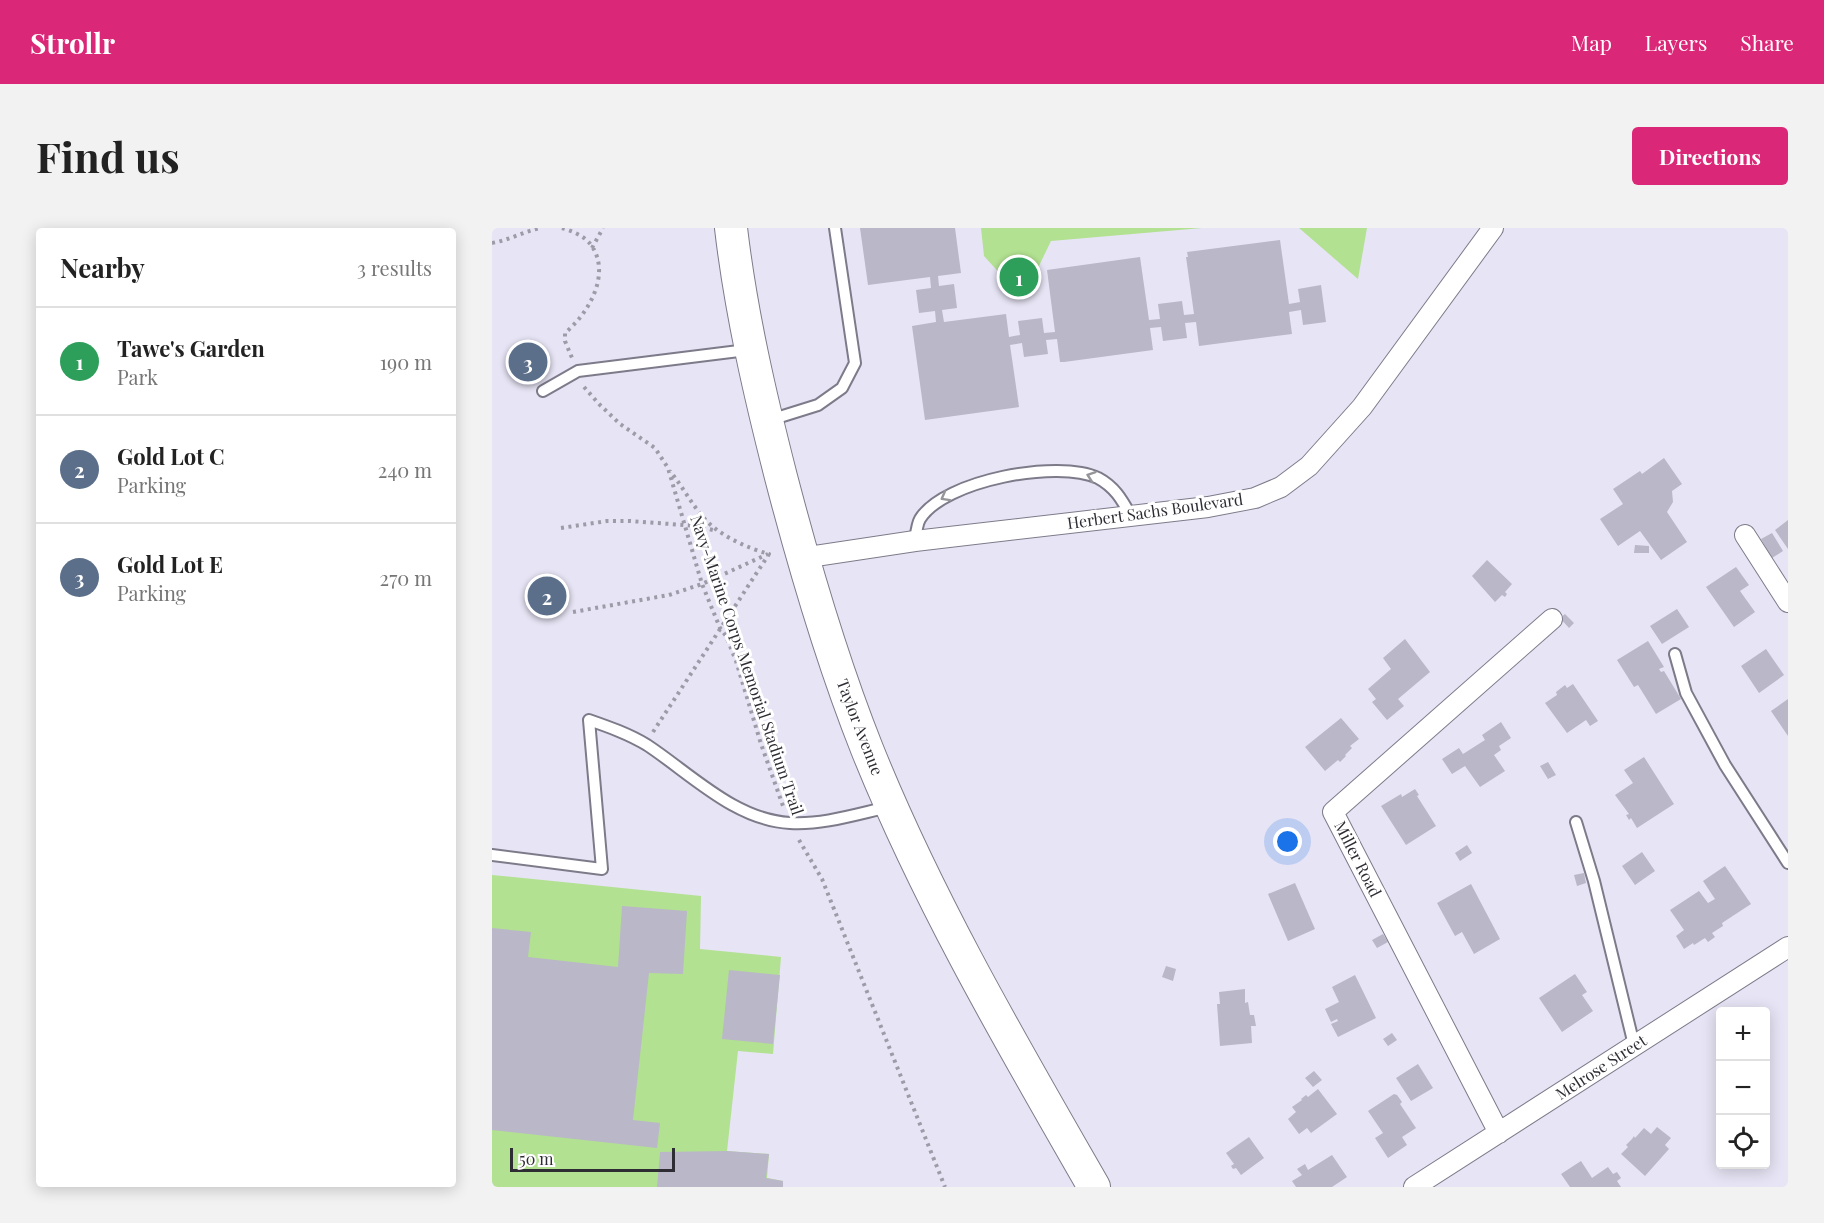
<!DOCTYPE html>
<html lang="en">
<head>
<meta charset="utf-8">
<style>
	:root { --surface:#fff; --page:#f2f2f2; --text:#222; --muted:#767676; --line:#e0e0e0; --accent:#db2777 }
	body { margin:0; font-family:"Playfair Display",serif; background:var(--page); color:var(--text) }
	.controls { position:absolute; right:18px; bottom:18px; display:grid; overflow:hidden; border-radius:6px; box-shadow:0 3px 15px #0003 }
	.controls button { width:54px; height:54px; display:grid; place-items:center; padding:0; border:0; border-bottom:2px solid var(--line); background:var(--surface); color:var(--text); font:30px sans-serif }
	.scale { position:absolute; left:18px; bottom:15px; width:165px; box-sizing:border-box; padding-left:6px; border:3px solid #2e2d34; border-top:0; font-size:16px; line-height:21px; white-space:nowrap; color:#2e2d34; -webkit-text-stroke:4px #fff; paint-order:stroke }
	.you { position:absolute; left:796px; top:614px; width:21px; height:21px; margin:-15px; border:4px solid #fff; border-radius:50%; background:#1a73e8; box-shadow:0 0 0 9px #1a73e833 }
	.badge { display:grid; place-items:center; width:39px; height:39px; border-radius:50%; background:var(--accent); color:#fff; font-size:20px; font-weight:700 }
	.pin { position:absolute; translate:-50% -50%; border:3px solid #fff; box-shadow:0 2px 6px #0006 }
	.list { margin:0; padding:0; list-style:none }
	h2 { display:flex; justify-content:space-between; align-items:center; height:78px; margin:0; padding:0 24px; font-size:26px }
	h2 small { font-size:20px; font-weight:400; color:var(--muted) }
	.list li { display:grid; grid-template-columns:39px 1fr auto; gap:18px; align-items:center; box-sizing:border-box; height:108px; padding:0 24px; border-top:2px solid var(--line) }
	.list b { display:block; font-size:22px; white-space:nowrap }
	.list p { margin:0; font-size:20px; white-space:nowrap; color:var(--muted) }
	.list em { font-size:20px; font-style:normal; color:var(--muted) }
	.icon { flex:none; width:33px; height:33px; fill:none; stroke:currentColor; stroke-width:2; stroke-linecap:round; stroke-linejoin:round }
	.map { position:relative; flex:none; width:1296px; height:959px; overflow:hidden; border-radius:6px }
	header { display:flex; align-items:center; gap:36px; box-sizing:border-box; height:84px; padding:0 30px; background:var(--accent); color:#fff }
	header strong { font-size:28px }
	nav { display:flex; gap:33px; margin-inline-start:auto; font-size:21px }
	.intro { display:flex; align-items:center; justify-content:space-between; box-sizing:border-box; height:144px; padding:0 36px }
	h1 { margin:0; font-size:42px }
	.button { padding:15px 27px; border-radius:6px; background:var(--accent); color:#fff; font-size:21px; font-weight:700 }
	main { display:flex; gap:36px; padding:0 36px }
	aside { flex:1; background:var(--surface); border-radius:6px; box-shadow:0 3px 15px #0003 }
	.map>svg:first-child { display:block }
	.green { fill:#b2e191 }
	.building { fill:#bab7c8 }
	.lines { fill:none; stroke-linecap:round; stroke-linejoin:round }
	.service-casing { stroke:#7d7b8a; stroke-width:14 }
	.minor-casing { stroke:#7d7b8a; stroke-width:22 }
	.primary-casing { stroke:#7d7b8a; stroke-width:34 }
	.path { stroke:#9d9ba8; stroke-width:4; stroke-dasharray:3 4.5; stroke-linecap:butt }
	.service { stroke:#fff; stroke-width:10 }
	.minor { stroke:#fff; stroke-width:20 }
	.primary { stroke:#fff; stroke-width:32 }
	.oneway { stroke:#96969a }
	.labels { text-anchor:middle; stroke-width:6; stroke-linejoin:round; paint-order:stroke }
	.street-label { font-size:16px; fill:#2e2d34; stroke:#fff }
</style>
</head>
<body>
<header>
<strong>Strollr</strong>
<nav><a>Map</a><a>Layers</a><a>Share</a></nav>
</header>
<div class="intro"><h1>Find us</h1><a class="button">Directions</a></div>
<main>
<aside>
<h2>Nearby<small>3 results</small></h2>
<ul class="list">
<li><span class="badge" style="background:#2e9e5b">1</span><div><b>Tawe's Garden</b><p>Park</p></div><em>190 m</em></li>
<li><span class="badge" style="background:#5c6f8a">2</span><div><b>Gold Lot C</b><p>Parking</p></div><em>240 m</em></li>
<li><span class="badge" style="background:#5c6f8a">3</span><div><b>Gold Lot E</b><p>Parking</p></div><em>270 m</em></li>
</ul>
</aside>
<div class="map">
<svg width="1296" height="959" viewBox="0 0 1296 959">
	<rect width="100%" height="100%" fill="#e7e4f5"/>
	<path class="green" d="M489 0H710L559 13 531 71 492 28Z
		M807 0H875L866 51Z
		M0 647 209 668 208 721 289 729 281 826 246 823 235 923 277 926 275 950 291 953V959H0Z"/>
	<path class="building" d="M368 0H463L469 45 446 48 447 58 462 56 465 80 450 82 452 94 514 86 517 109 528 107 526 93 550 90 552 105 563 104 555 42 648 29 657 92 668 91 666 76 690 73 692 87 702 86 694 29H696L695 24 788 12 797 76 808 74 806 61 829 57 834 94 811 97 809 82 797 84 800 106 707 118 704 94 693 95 695 110 671 113 669 99 658 100 661 122 572 134H568L565 111 554 112 556 126 532 129 530 115 518 117 527 179 433 192 420 98 444 94 443 83 427 85 424 62 439 60 438 49 376 57Z
		M1172 230 1190 256 1180 263 1181 274 1175 284 1195 314 1169 332 1148 303 1126 318 1108 291 1131 276 1121 261 1148 243 1150 246Z
		M1296 292V321L1283 302Z
		M1280 305 1291 323 1280 330 1269 311Z
		M1143 317 1157 318V325H1142Z
		M995 332 1020 356 1013 364 1015 366 1013 369 1010 367 1003 374 980 348Z
		M1244 339 1257 357 1248 363 1263 384 1242 399 1214 359Z
		M1185 381 1197 399 1170 416 1158 398Z
		M1073 386 1082 395 1077 400 1068 390Z
		M913 411 938 444 906 471 912 478 895 492 880 474 884 471 876 461 899 441 891 430Z
		M1156 413 1172 439 1167 441 1169 444 1172 443 1189 471 1164 486 1146 457 1142 459 1125 432Z
		M1274 421 1292 447 1267 465 1249 438Z
		M1081 456 1106 493 1098 498 1094 492 1075 505 1053 475 1065 467 1064 464 1073 457 1075 460Z
		M1296 471V508L1279 483Z
		M849 490 867 511 858 518 860 520 853 527 854 528 848 534 846 532 833 543 813 519Z
		M1009 494 1019 510 1007 518 1009 522 1002 527 1013 543 988 559 973 538 960 546 950 531 967 520 971 526 993 512 990 507Z
		M1152 529 1182 576 1145 600 1139 590 1137 592 1134 587 1137 586 1123 567 1141 555 1132 542Z
		M1056 534 1064 547 1056 551 1048 538Z
		M923 561 927 567 925 568 944 598 914 617 889 578 909 566 910 569Z
		M975 617 980 625 968 633 963 625Z
		M1150 624 1163 643 1143 657 1130 638Z
		M1233 638 1259 676 1230 695 1231 698 1220 705 1223 709 1216 714 1213 710 1202 717 1201 715 1192 721 1184 708 1192 702 1178 682 1207 663 1216 675 1223 671 1211 653Z
		M1092 645 1094 655 1085 658 1082 647Z
		M803 655 823 701 796 713 776 666Z
		M979 656 1008 711 982 726 970 704 963 708 945 675Z
		M130 678 195 683 191 746 157 745 141 892 168 895 165 920 0 902V700L39 704 36 729 126 739Z
		M891 706 896 714 885 720 880 712Z
		M674 738 684 741 681 753 670 749Z
		M237 742 288 747 281 816 230 811Z
		M1083 746 1095 764 1090 767 1101 783 1070 804 1047 770Z
		M863 747 884 790 846 809 839 796 846 793 845 791 839 794 833 781 847 774 840 759Z
		M753 761V775L756 774 758 787H762L764 798H759L760 815 728 818 725 776H728L727 764Z
		M900 805 905 812 896 818 891 811Z
		M926 836 941 860 919 873 904 850Z
		M822 843 830 852 821 859 813 850Z
		M826 861 845 886 819 905 815 900 807 906 796 891 804 884 800 879 810 872 809 871 814 867 816 869Z
		M902 866 905 867 910 874 908 876 924 900 910 909 915 917 896 930 883 910 891 905 876 883Z
		M1165 899 1179 910 1173 917 1177 921 1153 948 1129 926 1136 919 1134 917 1140 911 1142 908 1143 910 1152 900 1159 906Z
		M757 909 772 930 749 947 744 940 741 941 739 938 742 936 734 925Z
		M235 923 277 926 274 950 291 953V959H165L168 924Z
		M840 927 855 949 840 959H804L800 953 810 947 805 941 813 936 816 942Z
		M1089 933 1100 950 1116 939 1121 946 1125 944 1129 950 1125 953 1129 959H1078L1069 946Z"/>
	<g class="lines">
		<defs>
			<path id="service" d="M51 163 86 143 255 122
				M278 192 326 177 350 160 363 135 343 0
				M423 313C424 306 425 296 428 291 452 252 567 231 606 250 623 259 630 272 639 288
				M1183 426 1194 465 1233 537 1296 635
				M1084 594 1102 653 1142 817
				M0 627 110 641 97 492C117 499 137 506 155 517 199 546 243 592 298 595 331 597 365 586 397 579"/>
			<path id="minor" d="M1253 307 1296 374
				M310 330 423 313 716 279 763 270 789 259 817 238 870 179 1001 0
				M1007 905 841 584 1060 391
				M922 959 1296 719"/>
			<path id="primary" d="M239 0C249 85 268 167 289 249 313 341 340 433 375 521 436 673 521 818 602 959"/>
		</defs>
		<use href="#service" class="service-casing"/>
		<use href="#minor" class="minor-casing"/>
		<use href="#primary" class="primary-casing"/>
		<path class="path" d="M70 0C80 3 93 8 99 17 120 46 96 86 73 105V113L80 130
			M0 15C17 12 31 4 48 0
			M100 20 111 0
			M92 159 107 176 128 196 163 220 176 240 210 356 228 400 234 408 244 433 269 516 291 578
			M69 300 115 293H138L205 298 225 303
			M81 384 177 367 210 356 276 326
			M161 504 277 326C255 320 226 307 211 289 199 275 190 258 178 243
			M307 612 330 651 453 959"/>
		<use href="#service" class="service"/>
		<use href="#minor" class="minor"/>
		<use href="#primary" class="primary"/>
	</g>
	<defs><path id="oneway-chevron" d="M-2-3.5L2.5 0L-2 3.5" fill="none" stroke-width="1.6" stroke-linecap="round" stroke-linejoin="round" transform="scale(1.5)"/></defs>
	<g class="oneway">
		<use href="#oneway-chevron" transform="translate(599 248) rotate(-161)"/>
		<use href="#oneway-chevron" transform="translate(453 269) rotate(151)"/>
	</g>
	<g class="labels">
		<g class="street-label">
			<text transform="translate(663 283) rotate(-8)" y="6">Herbert Sachs Boulevard</text>
			<text transform="translate(255 437) rotate(71)" y="6">Navy-Marine Corps Memorial Stadium Trail</text>
			<text transform="translate(368 499) rotate(69)" y="6">Taylor Avenue</text>
			<text transform="translate(866 631) rotate(63)" y="6">Miller Road</text>
			<text transform="translate(1109 839) rotate(-33)" y="6">Melrose Street</text>
		</g>
	</g>
</svg>
<div class="controls">
<button>+</button>
<button>−</button>
<button><svg class="icon" aria-label="locate" viewBox="0 0 24 24"><circle cx="12" cy="12" r="6"/><path d="M12 2v4M12 18v4M2 12h4M18 12h4"/></svg></button>
</div>
<div class="scale">50 m</div>
<div class="you"></div>
<div class="pin badge" style="left:527px;top:49px;background:#2e9e5b">1</div>
<div class="pin badge" style="left:55px;top:368px;background:#5c6f8a">2</div>
<div class="pin badge" style="left:36px;top:134px;background:#5c6f8a">3</div>
</div>
</main>
</body>
</html>
